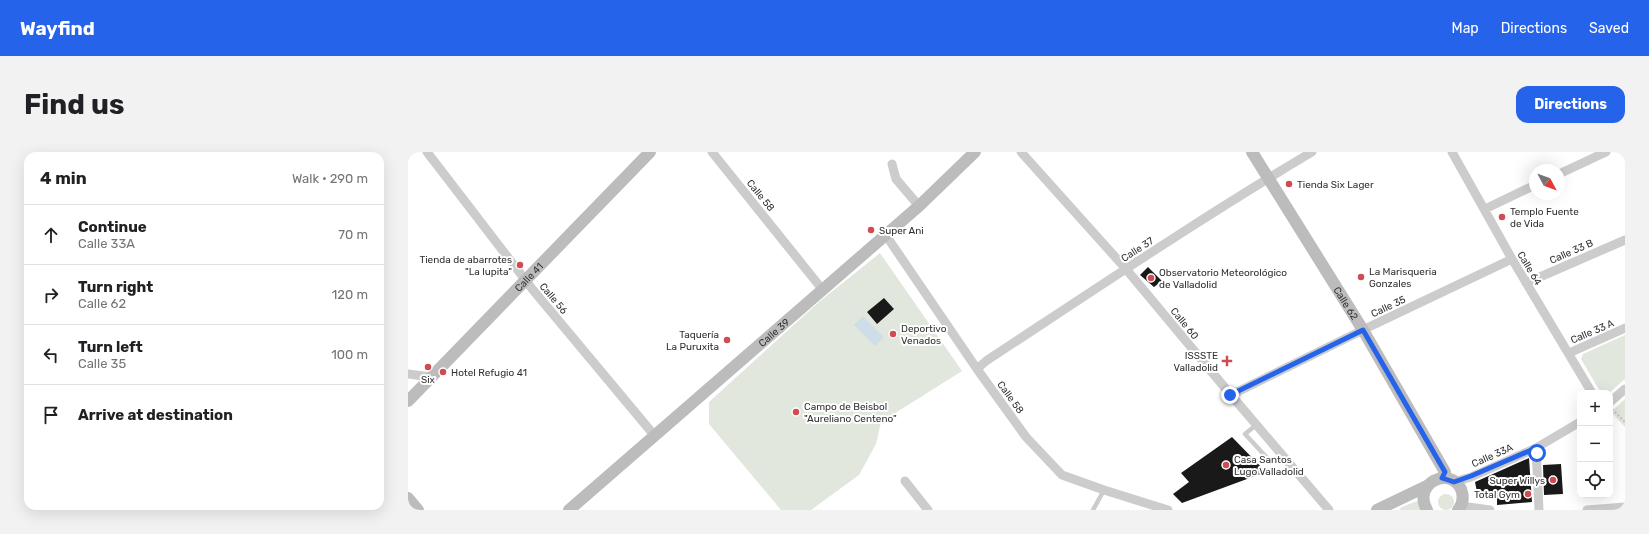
<!DOCTYPE html>
<html lang="en">
<head>
<meta charset="utf-8">
<style>
	:root { --surface:#fff; --page:#f2f2f2; --text:#202124; --muted:#757577; --line:#e0e0e0; --accent:#2563eb }
	body { margin:0; font-family:Rubik,sans-serif; background:var(--page); color:var(--text) }
	.controls { position:absolute; right:12px; bottom:12px; display:grid; overflow:hidden; border-radius:8px; box-shadow:0 4px 16px #0002 }
	.controls button { width:36px; height:36px; display:grid; place-items:center; padding:0; border:0; border-bottom:1px solid var(--line); background:var(--surface); color:var(--text); font:20px sans-serif }
	.compass { position:absolute; left:1121px; top:12px; width:36px; height:36px; border-radius:50%; background:var(--surface); box-shadow:0 4px 16px #0002; rotate:131deg }
	.stop { position:absolute; width:12px; height:12px; margin:-9px; border:3px solid #2563eb; border-radius:50%; background:#fff }
	.stop.end { background:#2563eb; border-color:#fff; box-shadow:0 1px 4px #0008 }
	.list { margin:0; padding:0; list-style:none }
	h2 { display:flex; justify-content:space-between; align-items:center; height:52px; margin:0; padding:0 16px; font-size:17px }
	h2 small { font-size:13px; font-weight:400; color:var(--muted) }
	.list li { display:grid; grid-template-columns:26px 1fr auto; gap:12px; align-items:center; box-sizing:border-box; height:60px; padding:0 16px; border-top:1px solid var(--line) }
	.list b { display:block; font-size:15px; white-space:nowrap }
	.list p { margin:0; font-size:13px; white-space:nowrap; color:var(--muted) }
	.list em { font-size:13px; font-style:normal; color:var(--muted) }
	.icon { flex:none; width:22px; height:22px; fill:none; stroke:currentColor; stroke-width:2; stroke-linecap:round; stroke-linejoin:round }
	.map { position:relative; flex:none; width:1217px; height:358px; overflow:hidden; border-radius:12px }
	header { display:flex; align-items:center; gap:24px; box-sizing:border-box; height:56px; padding:0 20px; background:var(--accent); color:#fff }
	header strong { font-size:19px }
	nav { display:flex; gap:22px; margin-inline-start:auto; font-size:14px }
	.intro { display:flex; align-items:center; justify-content:space-between; box-sizing:border-box; height:96px; padding:0 24px }
	h1 { margin:0; font-size:28px }
	.button { padding:10px 18px; border-radius:12px; background:var(--accent); color:#fff; font-size:14px; font-weight:700 }
	main { display:flex; gap:24px; padding:0 24px }
	aside { flex:1; background:var(--surface); border-radius:12px; box-shadow:0 4px 16px #0002 }
	.map>svg:first-child { display:block }
	.green { fill:#e1e7dc }
	.water { fill:#cedde7 }
	.building { fill:#191919 }
	.lines { fill:none; stroke-linecap:round; stroke-linejoin:round }
	.path { stroke:#c6c6c6; stroke-width:2; stroke-dasharray:2 2; stroke-linecap:butt }
	.lane { stroke:#ccc; stroke-width:4.5 }
	.street { stroke:#ccc; stroke-width:9 }
	.secondary { stroke:#bcbcbc; stroke-width:12 }
	.route { stroke:#2563eb; stroke-width:5 }
	.poi-dot { fill:#d04c53; stroke:#fff; stroke-width:1.5 }
	.labels { text-anchor:middle; stroke-width:4; stroke-linejoin:round; paint-order:stroke }
	.poi-label { font-size:10px; fill:#323232; stroke:#fff; text-anchor:start }
	.street-label { font-size:10px; fill:#323232; stroke:#fff }
</style>
</head>
<body>
<header>
<strong>Wayfind</strong>
<nav><a>Map</a><a>Directions</a><a>Saved</a></nav>
</header>
<div class="intro"><h1>Find us</h1><a class="button">Directions</a></div>
<main>
<aside>
<h2>4 min<small>Walk · 290 m</small></h2>
<ul class="list">
<li><svg class="icon" aria-label="ahead" viewBox="0 0 24 24"><path d="M12 20V5M6 11l6-6 6 6"/></svg><div><b>Continue</b><p>Calle 33A</p></div><em>70 m</em></li>
<li><svg class="icon" aria-label="right" viewBox="0 0 24 24"><path d="M7 20v-9h11M14 6l5 5-5 5"/></svg><div><b>Turn right</b><p>Calle 62</p></div><em>120 m</em></li>
<li><svg class="icon" aria-label="left" viewBox="0 0 24 24"><path d="M17 20v-9H6M10 6l-5 5 5 5"/></svg><div><b>Turn left</b><p>Calle 35</p></div><em>100 m</em></li>
<li><svg class="icon" aria-label="arrive" viewBox="0 0 24 24"><path d="M6 21V4h12l-3 4 3 4H6"/></svg><div><b>Arrive at destination</b></div></li>
</ul>
</aside>
<div class="map">
<svg width="1217" height="358" viewBox="0 0 1217 358">
	<rect width="100%" height="100%" fill="#fff"/>
	<path class="green" d="M472 101 554 219 473 270 468 292 451 323 403 358H373L301 272V250L411 150Z
		M1217 183V227L1201 241H1193L1173 207 1175 202Z
		M1217 247V275L1203 260Z
		M1030 350a8 8 0 1 1 16 0a8 8 0 1 1-16 0Z
		M1014 347 1016 358H991L994 355Z"/>
	<path class="water" d="M455 164 476 185 467 194 446 173Z"/>
	<path class="building" d="M740 115 754 129 746 135 732 123Z
		M476 146 486 157 469 172 459 160Z
		M824 285 858 320 774 351 765 342 781 330 773 321Z
		M1121 306 1124 350 1089 353V345H1076L1069 340 1067 330Z
		M1153 312 1155 342 1136 343 1135 313Z"/>
	<g class="lines">
		<path class="path" d="M1204 257 1217 270"/>
		<path class="lane" d="M848 273 837 282 862 309 874 304
			M685 358 696 338"/>
		<path class="street" d="M19 0 125 138 246 283
			M304 0 414 137
			M613 0 718 117 823 243 921 358
			M1044 0 1104 107 1184 241
			M484 12 488 27 511 54
			M1151 22 1198 0
			M1077 57 1127 33
			M477 82 569 217 618 285 654 323 696 338 760 358
			M1118 131 1217 88
			M1161 201 1217 176
			M569 217 578 209C686 138 793 66 904 0
			M0 222 23 225
			M823 243 963 174 1104 107
			M1202 250 1217 237
			M1128 296 1131 358
			M497 329 520 358
			M1046 330 1063 325 1128 296 1172 270
			M1053 354 1082 358
			M1179 358 1217 355"/>
		<g class="secondary">
			<path id="s1" d="M844 0 955 178 1037 320 1034 326"/>
			<path id="s2" d="M0 249 242 0"/>
			<path d="M0 346 10 358"/>
			<path id="s3" d="M161 358 511 54 567 0"/>
			<path d="M969 358 1019 334"/>
			<path d="M1019 358C1004 332 1041 313 1053 337 1056 345 1055 352 1050 358"/>
		</g>
	</g>
	<g class="lines">
		<path class="route" d="M822 243 955 178 1037 320 1034 326 1046 330 1063 324 1128 296 1129 301"/>
	</g>
	<g class="poi-dot">
		<circle cx="881" cy="32" r="4"/>
		<circle cx="1094" cy="65" r="4"/>
		<circle cx="463" cy="78" r="4"/>
		<circle cx="112" cy="113" r="4"/>
		<circle cx="953" cy="125" r="4"/>
		<circle cx="743" cy="126" r="4"/>
		<circle cx="485" cy="182" r="4"/>
		<circle cx="319" cy="188" r="4"/>
		<path d="M817 203h4v4h4v4h-4v4h-4v-4h-4v-4h4z"/>
		<circle cx="20" cy="215" r="4"/>
		<circle cx="35" cy="220" r="4"/>
		<circle cx="388" cy="260" r="4"/>
		<circle cx="818" cy="313" r="4"/>
		<circle cx="1145" cy="328" r="4"/>
		<circle cx="1120" cy="342" r="4"/>
	</g>
	<g class="labels">
		<g class="poi-label">
			<text x="889" y="36">Tienda Six Lager</text>
			<text x="1102" y="63">Templo Fuente<tspan x="1102" dy="12">de Vida</tspan></text>
			<text x="471" y="82">Super Ani</text>
			<text x="104" y="111" text-anchor="end">Tienda de abarrotes<tspan x="104" dy="12">"La lupita"</tspan></text>
			<text x="961" y="123">La Marisqueria<tspan x="961" dy="12">Gonzales</tspan></text>
			<text x="751" y="124">Observatorio Meteorológico<tspan x="751" dy="12">de Valladolid</tspan></text>
			<text x="493" y="180">Deportivo<tspan x="493" dy="12">Venados</tspan></text>
			<text x="311" y="186" text-anchor="end">Taquería<tspan x="311" dy="12">La Puruxita</tspan></text>
			<text x="810" y="207" text-anchor="end">ISSSTE<tspan x="810" dy="12">Valladolid</tspan></text>
			<text x="43" y="224">Hotel Refugio 41</text>
			<text x="20" y="231" text-anchor="middle">Six</text>
			<text x="396" y="258">Campo de Beisbol<tspan x="396" dy="12">"Aureliano Centeno"</tspan></text>
			<text x="826" y="311">Casa Santos<tspan x="826" dy="12">Lugo Valladolid</tspan></text>
			<text x="1137" y="332" text-anchor="end">Super Willys</text>
			<text x="1112" y="346" text-anchor="end">Total Gym</text>
		</g>
		<g class="street-label">
			<text transform="translate(353 43) rotate(51)" y="4">Calle 58</text>
			<text transform="translate(729 97) rotate(-33)" y="4">Calle 37</text>
			<text transform="translate(1163 99) rotate(-24)" y="4">Calle 33 B</text>
			<text transform="translate(1122 116) rotate(59)" y="4">Calle 64</text>
			<text dy="4" stroke="none"><textPath href="#s2" startOffset="173">Calle 41</textPath></text>
			<text transform="translate(146 146) rotate(50)" y="4">Calle 56</text>
			<text dy="4" stroke="none"><textPath href="#s1" startOffset="178">Calle 62</textPath></text>
			<text transform="translate(980 154) rotate(-25)" y="4">Calle 35</text>
			<text transform="translate(777 171) rotate(51)" y="4">Calle 60</text>
			<text transform="translate(1184 179) rotate(-23)" y="4">Calle 33 A</text>
			<text dy="4" stroke="none"><textPath href="#s3" startOffset="271">Calle 39</textPath></text>
			<text transform="translate(603 245) rotate(54)" y="4">Calle 58</text>
			<text transform="translate(1084 303) rotate(-24)" y="4">Calle 33A</text>
		</g>
	</g>
</svg>
<div class="controls">
<button>+</button>
<button>−</button>
<button><svg class="icon" aria-label="locate" viewBox="0 0 24 24"><circle cx="12" cy="12" r="6"/><path d="M12 2v4M12 18v4M2 12h4M18 12h4"/></svg></button>
</div>
<svg class="compass" viewBox="-18 -18 36 36"><path d="M0-13l5 13h-10z" fill="#e53935"/><path d="M0 13l5-13h-10z" fill="#757577"/></svg>
<div class="stop" style="left:1129px;top:301px"></div>
<div class="stop end" style="left:822px;top:243px"></div>
</div>
</main>
</body>
</html>
